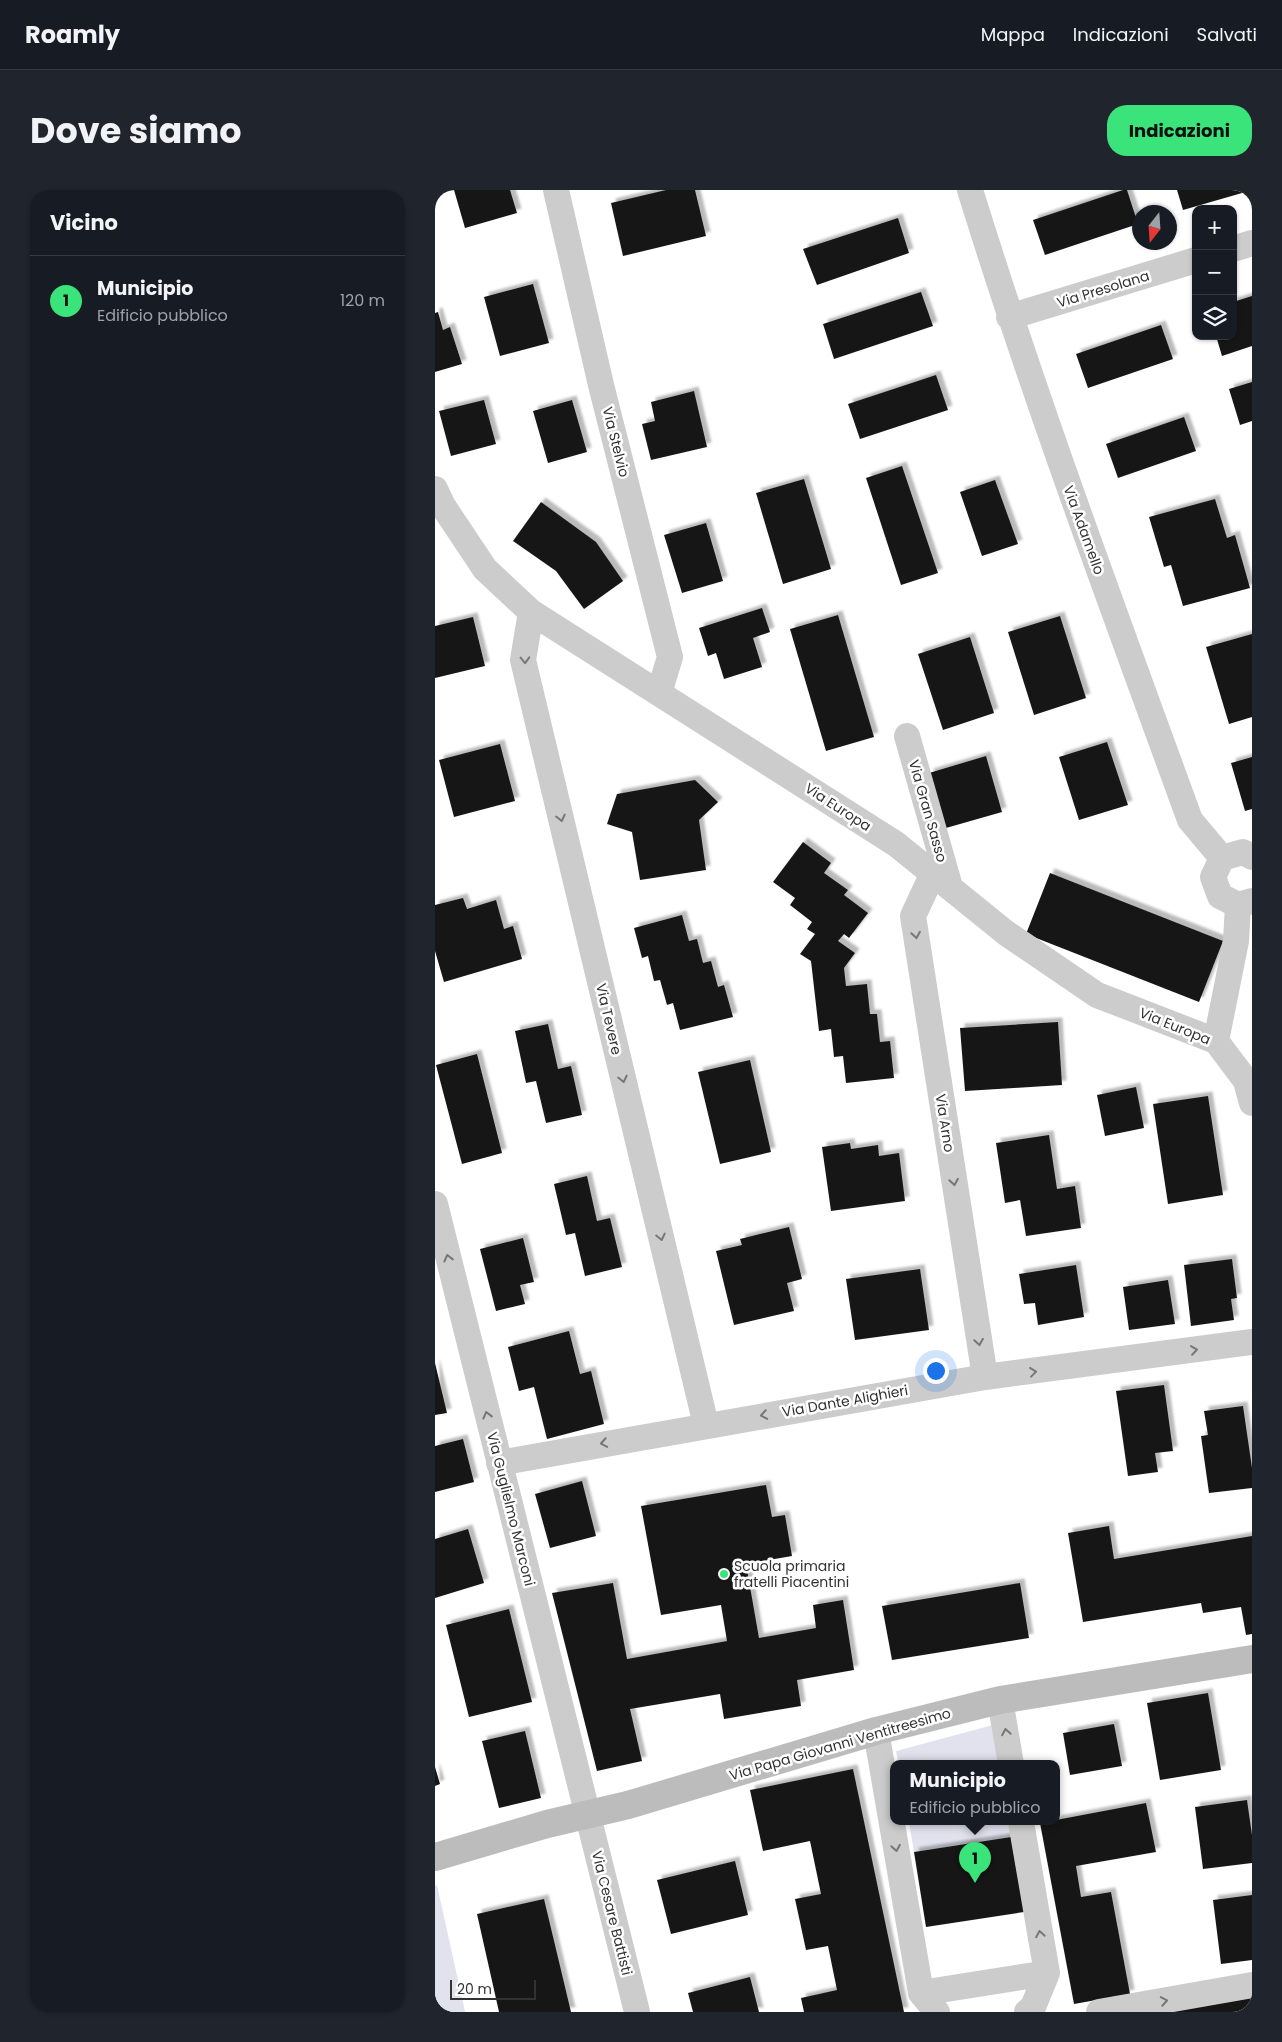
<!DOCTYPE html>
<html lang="it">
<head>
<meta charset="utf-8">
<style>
	:root { --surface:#171b24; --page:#20242c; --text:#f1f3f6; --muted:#9ea1a6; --line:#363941; --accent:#3be37b }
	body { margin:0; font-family:Poppins,sans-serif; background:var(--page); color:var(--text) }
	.controls { position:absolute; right:15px; top:15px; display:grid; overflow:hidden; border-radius:10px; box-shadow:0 1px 4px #0004 }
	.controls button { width:45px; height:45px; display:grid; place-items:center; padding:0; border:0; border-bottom:1px solid var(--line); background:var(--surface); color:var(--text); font:25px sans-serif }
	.compass { position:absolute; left:697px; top:15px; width:45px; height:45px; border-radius:50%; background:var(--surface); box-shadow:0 1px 4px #0004; rotate:197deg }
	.scale { position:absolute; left:15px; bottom:12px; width:86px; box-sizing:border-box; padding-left:5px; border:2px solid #323232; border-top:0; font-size:14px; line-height:18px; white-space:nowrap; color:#323232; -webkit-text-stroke:4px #fff; paint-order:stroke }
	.you { position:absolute; left:500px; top:1180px; width:18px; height:18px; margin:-12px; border:4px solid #fff; border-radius:50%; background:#1a73e8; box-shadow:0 0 0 8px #1a73e833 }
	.badge { display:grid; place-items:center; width:32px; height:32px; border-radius:50%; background:var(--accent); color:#111; font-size:16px; font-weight:700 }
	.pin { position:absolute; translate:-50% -41px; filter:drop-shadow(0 1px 2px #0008) }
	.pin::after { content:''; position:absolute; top:26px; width:18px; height:15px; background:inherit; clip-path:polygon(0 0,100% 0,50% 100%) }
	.popup { position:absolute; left:455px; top:1570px; width:170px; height:65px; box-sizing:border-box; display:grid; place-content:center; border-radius:10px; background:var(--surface); filter:drop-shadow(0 1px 4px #0005); font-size:16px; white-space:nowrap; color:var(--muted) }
	.popup b { font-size:19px; color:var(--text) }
	.popup::after { content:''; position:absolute; left:50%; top:100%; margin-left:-10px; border:10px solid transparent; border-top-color:var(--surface) }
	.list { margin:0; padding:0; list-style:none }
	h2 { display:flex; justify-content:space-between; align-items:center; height:65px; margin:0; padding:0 20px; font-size:21px }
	h2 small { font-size:16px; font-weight:400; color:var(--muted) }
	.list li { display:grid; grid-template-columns:32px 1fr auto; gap:15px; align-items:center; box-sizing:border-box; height:90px; padding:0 20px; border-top:1px solid var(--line) }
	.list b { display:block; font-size:19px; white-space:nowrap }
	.list p { margin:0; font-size:16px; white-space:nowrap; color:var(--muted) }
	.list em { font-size:16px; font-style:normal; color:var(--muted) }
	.icon { flex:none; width:28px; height:28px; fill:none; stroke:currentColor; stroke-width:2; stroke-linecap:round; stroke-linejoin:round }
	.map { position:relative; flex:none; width:817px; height:1822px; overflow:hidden; border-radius:20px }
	header { display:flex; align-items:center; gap:30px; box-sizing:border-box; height:70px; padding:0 25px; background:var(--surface); border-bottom:1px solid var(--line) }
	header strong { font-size:24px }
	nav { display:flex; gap:28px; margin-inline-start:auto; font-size:18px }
	.intro { display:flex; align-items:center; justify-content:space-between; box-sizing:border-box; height:120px; padding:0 30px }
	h1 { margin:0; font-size:35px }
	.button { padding:12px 22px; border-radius:20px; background:var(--accent); color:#111; font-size:18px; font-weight:700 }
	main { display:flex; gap:30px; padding:0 30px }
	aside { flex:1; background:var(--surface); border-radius:20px; box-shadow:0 1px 4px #0004 }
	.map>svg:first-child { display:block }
	.park { fill:#e1e2ee }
	.building { fill:#191919; filter:url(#shadow) }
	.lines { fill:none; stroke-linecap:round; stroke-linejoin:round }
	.street { stroke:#ccc; stroke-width:26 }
	.secondary { stroke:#bcbcbc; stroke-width:28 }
	.oneway { stroke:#777 }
	.poi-dot { fill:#3be37b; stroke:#fff; stroke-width:2 }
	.labels { text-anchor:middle; stroke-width:5; stroke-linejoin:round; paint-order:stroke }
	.street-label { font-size:14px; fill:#323232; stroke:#fff }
	.poi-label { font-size:14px; fill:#323232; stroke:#fff; text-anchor:start }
</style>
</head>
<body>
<header>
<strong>Roamly</strong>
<nav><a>Mappa</a><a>Indicazioni</a><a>Salvati</a></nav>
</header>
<div class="intro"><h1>Dove siamo</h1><a class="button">Indicazioni</a></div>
<main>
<aside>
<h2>Vicino<small></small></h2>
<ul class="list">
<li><span class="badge">1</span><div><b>Municipio</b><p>Edificio pubblico</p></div><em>120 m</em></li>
</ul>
</aside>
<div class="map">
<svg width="817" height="1822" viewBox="0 0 817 1822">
	<defs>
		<filter id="shadow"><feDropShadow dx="4.5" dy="-4.5" stdDeviation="1" flood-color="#0004"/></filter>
	</defs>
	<rect width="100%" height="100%" fill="#fff"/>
	<path class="park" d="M558 1535 564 1574H464L461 1561Z
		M474 1632H574L576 1647 479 1662Z
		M2 1695 30 1822H0V1696Z"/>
	<path class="building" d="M19 0H75L82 23 30 38Z
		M231 0H260L271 46 188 66 176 13Z
		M688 0H692L703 34 610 65 598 30Z
		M742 0H814V1L748 20Z
		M463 28 474 63 382 95 368 59Z
		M98 94 114 153 65 166 49 107Z
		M486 102 498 136 399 169 388 134Z
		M817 106V156L787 166 781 146H798V112Z
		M3 122 8 140 15 137 27 174 0 182V123Z
		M726 135 738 169 653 198 641 164Z
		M501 185 513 220 425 249 413 214Z
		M817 192V231L805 235 794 199Z
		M259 201 272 257 216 270 207 234 220 231 216 212Z
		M49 210 61 254 16 266 4 221Z
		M137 210 152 262 113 273 98 221Z
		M749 227 761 261 683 288 671 254Z
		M467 276 503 383 466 395 431 288Z
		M369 289 396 379 348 394 321 303Z
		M560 290 583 354 547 366 525 302Z
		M780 309 792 348 800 345 815 398 748 416 736 375 729 377 714 327Z
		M106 312 161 352 188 391 149 419 121 381 78 351Z
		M271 333 288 391 247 403 229 345Z
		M327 418 335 442 318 448 327 477 289 489 281 463 273 466 264 438Z
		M403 425 439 547 391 561 355 439Z
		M625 426 651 508 599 525 573 442Z
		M38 427 50 476 0 488V436Z
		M817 444V527L794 534 771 457Z
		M535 447 559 523 508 540 483 464Z
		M672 552 693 615 644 630 624 567Z
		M65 554 80 611 19 627 4 570Z
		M551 566 567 622 511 638 494 583Z
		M817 567V619L810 621 796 573Z
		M260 590 283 612 264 630 271 680 205 690 197 642 172 634 182 604Z
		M368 652 396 673 389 683 413 700 409 705 433 723 414 748 409 744 403 751 420 763 409 778 411 796 432 794 435 824H442L445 852 455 851 459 888 411 893 408 866 399 867 396 839 384 841 376 771 365 764 380 744 372 739 377 732 355 715 360 708 338 692Z
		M615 683 788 751 764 812 591 744Z
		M28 708 32 719 61 710 69 739 78 736 87 769 9 792 0 761V715Z
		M247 725 254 751 262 749 268 773 276 771 283 797 289 795 298 827 245 840 238 813 232 815 225 790 219 791 213 766 207 768 199 738Z
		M623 832 627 895 530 901 525 838Z
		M113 834 123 879 136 876 147 925 111 933 101 891 91 893 80 841Z
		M42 864 67 963 27 974 1 875Z
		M315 870 336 962 285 974 263 882Z
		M701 897 709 938 670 946 662 905Z
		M773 906 788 1005 733 1014 718 914Z
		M614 945 622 999 640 996 646 1038 591 1046 585 1010 570 1013 561 953Z
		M415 953 416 959 443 955 444 966 464 963 470 1011 396 1021 387 957Z
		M152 986 162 1031 175 1028 187 1077 150 1086 140 1043 131 1045 119 994Z
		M354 1037 367 1089 352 1093 359 1121 299 1135 281 1061 307 1055 305 1049Z
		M88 1048 99 1092 85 1095 90 1114 61 1121 45 1059Z
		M797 1069 802 1108 796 1109 799 1130 756 1136 749 1075Z
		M641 1075 649 1127 603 1135 600 1113 589 1114 584 1084Z
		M485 1079 494 1140 420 1150 411 1089Z
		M733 1090 740 1134 694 1140 688 1097Z
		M134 1141 145 1184 156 1181 169 1234 112 1249 99 1197 84 1201 73 1157Z
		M0 1173 12 1223 0 1225Z
		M729 1195 738 1261 720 1263 723 1282 693 1286 681 1201Z
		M808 1216 817 1278V1298L774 1303 766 1246 773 1245 769 1221Z
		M28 1249 39 1292 0 1302V1256Z
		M147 1291 161 1346 115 1358 100 1304Z
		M331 1295 337 1327 350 1325 357 1366 311 1374 324 1448 381 1438 378 1415 408 1410 419 1480 362 1490 366 1516 289 1529 285 1504 195 1519 207 1571 162 1581 117 1403 178 1393 192 1469 292 1451 286 1415 226 1425 206 1316Z
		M674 1336 679 1369 817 1346V1444L811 1445 806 1417 768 1423 766 1413 648 1432 633 1343Z
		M33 1339 49 1393 0 1408V1349Z
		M585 1393 594 1448 457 1470 447 1416Z
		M74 1419 97 1512 34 1527 11 1435Z
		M773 1503 786 1580 725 1590 712 1513Z
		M679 1534 687 1576 635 1585 628 1543Z
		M90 1541 106 1608 64 1618 47 1551Z
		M0 1577 5 1594 0 1596Z
		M418 1579 469 1822H369L366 1808 402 1800 393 1756 371 1760 360 1709 386 1704 375 1651 328 1661 315 1600Z
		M812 1610 817 1645V1673L768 1679 760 1617Z
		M711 1613 721 1662 641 1676 646 1707 676 1702 695 1804 639 1814 605 1633 621 1632V1630Z
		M576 1647 589 1722 491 1737 479 1662Z
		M300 1671 313 1725 236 1744 222 1690Z
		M817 1705V1770L786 1774 778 1710Z
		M109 1709 136 1822H64L42 1724Z
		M315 1787 324 1822H258L253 1803Z
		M817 1806V1822H733Z"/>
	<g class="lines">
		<path class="street" d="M121 0 166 195 235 467 224 503
			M535 0C601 213 679 421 755 630L787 668
			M798 59 817 53
			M574 127 761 70
			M0 299 8 316 50 379 96 422 461 654 571 743 662 805 781 851 811 891 817 913
			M96 422 88 470 271 1235
			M472 546 515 697
			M817 667 808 662 787 668 778 687 785 706 803 715 817 711
			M498 683 478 726 550 1187
			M781 851 801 751 803 715
			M0 1014 202 1822
			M64 1273 550 1187 817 1152
			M565 1510 576 1574
			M441 1541 486 1803 502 1822
			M586 1632 612 1783 598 1817 592 1822
			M486 1803 612 1783
			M664 1822 817 1795"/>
		<path class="secondary" d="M0 1667 112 1634 193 1615 441 1541 565 1510 817 1469"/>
	</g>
	<defs><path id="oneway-chevron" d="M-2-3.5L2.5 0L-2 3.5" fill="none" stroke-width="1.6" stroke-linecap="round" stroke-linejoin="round" transform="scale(1.25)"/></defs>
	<g class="oneway">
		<use href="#oneway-chevron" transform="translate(90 470) rotate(88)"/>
		<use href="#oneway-chevron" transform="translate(126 628) rotate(77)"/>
		<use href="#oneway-chevron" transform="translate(481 745) rotate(81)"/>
		<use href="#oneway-chevron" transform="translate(188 889) rotate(77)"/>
		<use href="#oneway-chevron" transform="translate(519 992) rotate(81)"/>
		<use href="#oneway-chevron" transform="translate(226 1047) rotate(77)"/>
		<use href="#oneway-chevron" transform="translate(13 1068) rotate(-104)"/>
		<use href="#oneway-chevron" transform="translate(544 1152) rotate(81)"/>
		<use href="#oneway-chevron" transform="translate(759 1160) rotate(-8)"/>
		<use href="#oneway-chevron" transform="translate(598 1182) rotate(-7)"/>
		<use href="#oneway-chevron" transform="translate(52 1225) rotate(-104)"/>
		<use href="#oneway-chevron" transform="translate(329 1225) rotate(170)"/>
		<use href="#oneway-chevron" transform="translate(169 1253) rotate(170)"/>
		<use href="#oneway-chevron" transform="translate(571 1542) rotate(-100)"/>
		<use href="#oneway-chevron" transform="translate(461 1658) rotate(80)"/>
		<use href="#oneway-chevron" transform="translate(605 1744) rotate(-100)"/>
		<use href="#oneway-chevron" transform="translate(729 1811) rotate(-10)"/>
	</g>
	<circle class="poi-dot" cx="289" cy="1384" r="5"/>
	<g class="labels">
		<g class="street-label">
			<text transform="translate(668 99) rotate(-17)" y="5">Via Presolana</text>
			<text transform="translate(181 252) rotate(76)" y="5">Via Stelvio</text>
			<text transform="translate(649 340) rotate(70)" y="5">Via Adamello</text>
			<text transform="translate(403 617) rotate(33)" y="5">Via Europa</text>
			<text transform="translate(493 621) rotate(74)" y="5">Via Gran Sasso</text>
			<text transform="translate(174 829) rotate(77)" y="5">Via Tevere</text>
			<text transform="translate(740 836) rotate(22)" y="5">Via Europa</text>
			<text transform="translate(510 933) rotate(81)" y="5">Via Arno</text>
			<text transform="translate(410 1211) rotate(-10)" y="5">Via Dante Alighieri</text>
			<text transform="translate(76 1319) rotate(76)" y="5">Via Guglielmo Marconi</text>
			<text transform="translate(405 1554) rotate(-16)" y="5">Via Papa Giovanni Ventitreesimo</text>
			<text transform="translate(177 1723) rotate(76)" y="5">Via Cesare Battisti</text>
		</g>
		<g class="poi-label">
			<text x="299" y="1381">Scuola primaria<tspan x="299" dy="16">fratelli Piacentini</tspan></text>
		</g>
	</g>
</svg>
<div class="controls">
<button>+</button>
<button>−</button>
<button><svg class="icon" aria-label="layers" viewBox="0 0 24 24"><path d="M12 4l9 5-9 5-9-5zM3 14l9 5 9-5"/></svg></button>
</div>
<svg class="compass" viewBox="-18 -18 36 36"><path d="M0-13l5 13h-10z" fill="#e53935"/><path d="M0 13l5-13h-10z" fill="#9ea1a6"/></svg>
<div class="scale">20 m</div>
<div class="you"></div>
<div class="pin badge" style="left:540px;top:1693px">1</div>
<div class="popup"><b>Municipio</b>Edificio pubblico</div>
</div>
</main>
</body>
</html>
